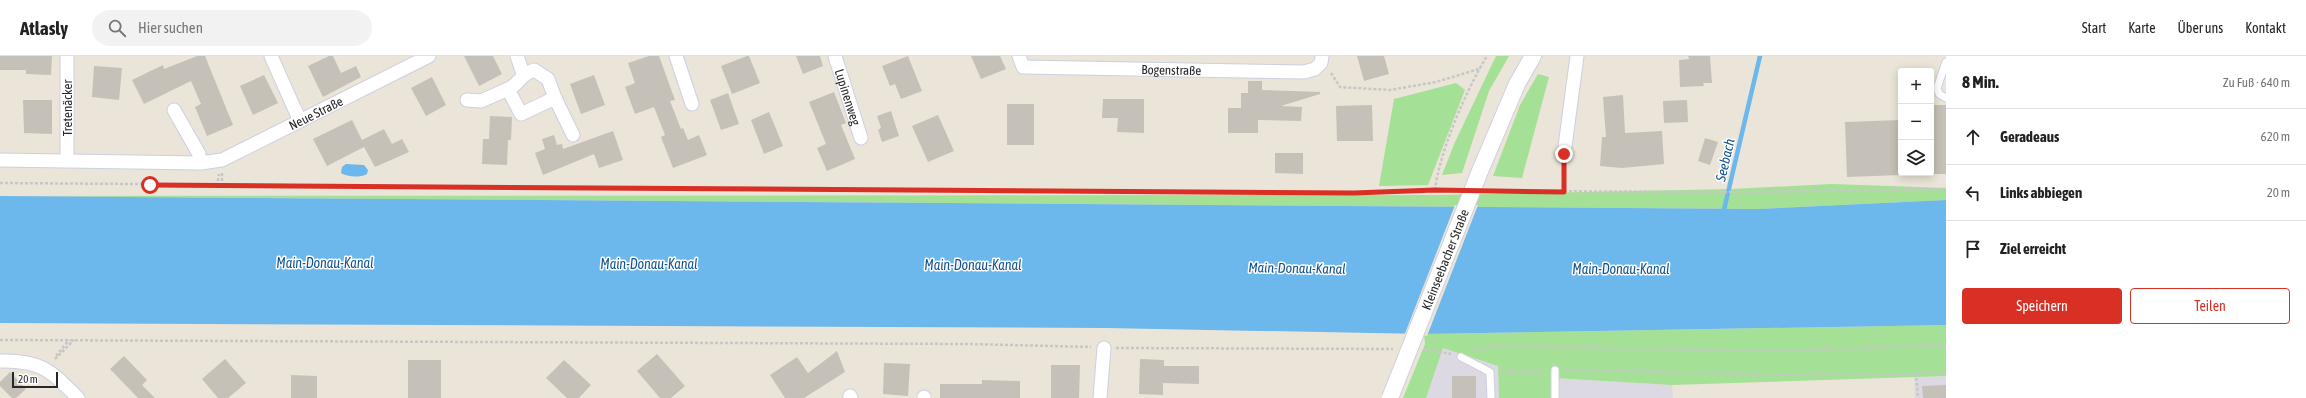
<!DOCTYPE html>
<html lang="de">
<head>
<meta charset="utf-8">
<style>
	:root { --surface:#fff; --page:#f2f2f2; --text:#222; --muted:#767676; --line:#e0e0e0; --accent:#d93025 }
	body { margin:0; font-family:"Asap Condensed",sans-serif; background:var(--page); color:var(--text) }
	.controls { position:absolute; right:12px; top:12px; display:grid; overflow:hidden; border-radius:4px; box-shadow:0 2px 10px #0003 }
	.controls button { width:36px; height:36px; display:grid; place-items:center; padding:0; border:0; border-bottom:1px solid var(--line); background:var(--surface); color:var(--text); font:20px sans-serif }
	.scale { position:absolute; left:12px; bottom:10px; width:46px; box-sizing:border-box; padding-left:4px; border:2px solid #272727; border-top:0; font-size:11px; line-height:14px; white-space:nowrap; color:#272727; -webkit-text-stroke:3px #fff; paint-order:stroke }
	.stop { position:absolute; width:12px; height:12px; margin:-9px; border:3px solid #d93025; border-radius:50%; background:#fff }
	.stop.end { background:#d93025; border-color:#fff; box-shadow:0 1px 4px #0008 }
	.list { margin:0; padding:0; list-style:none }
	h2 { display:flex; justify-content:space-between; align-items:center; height:52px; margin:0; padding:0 16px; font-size:17px }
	h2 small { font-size:13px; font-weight:400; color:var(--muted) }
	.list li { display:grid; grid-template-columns:26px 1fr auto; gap:12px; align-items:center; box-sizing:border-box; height:56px; padding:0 16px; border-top:1px solid var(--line) }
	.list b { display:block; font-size:15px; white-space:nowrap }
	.list em { font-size:13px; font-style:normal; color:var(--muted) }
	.actions { display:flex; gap:8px; padding:12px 16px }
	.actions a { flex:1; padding:9px 0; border:1px solid var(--accent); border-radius:4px; text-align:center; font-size:14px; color:var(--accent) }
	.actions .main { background:var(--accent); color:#fff }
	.icon { flex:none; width:22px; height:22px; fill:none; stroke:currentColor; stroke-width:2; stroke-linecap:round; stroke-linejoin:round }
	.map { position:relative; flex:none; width:1946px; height:342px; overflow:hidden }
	header { display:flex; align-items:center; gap:24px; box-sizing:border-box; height:56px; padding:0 20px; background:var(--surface); border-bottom:1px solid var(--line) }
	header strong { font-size:19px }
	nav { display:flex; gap:22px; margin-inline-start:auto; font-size:14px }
	.search { width:280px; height:36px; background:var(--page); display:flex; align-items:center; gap:10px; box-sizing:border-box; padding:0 14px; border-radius:22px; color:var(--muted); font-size:15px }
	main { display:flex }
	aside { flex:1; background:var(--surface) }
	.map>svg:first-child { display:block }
	.industrial { fill:#ddd9e2 }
	.green { fill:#a4e095 }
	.water { fill:#6cb7eb }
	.pier { fill:#eae5d8 }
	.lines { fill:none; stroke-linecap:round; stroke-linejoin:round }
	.stream { stroke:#6cb7eb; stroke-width:4.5 }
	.building { fill:#c5c1b8 }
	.service-casing { stroke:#cecfe0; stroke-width:9 }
	.minor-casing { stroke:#cecfe0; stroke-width:15 }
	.tertiary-casing { stroke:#cecfe0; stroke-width:18 }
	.path { stroke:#c7c7c7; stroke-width:2.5; stroke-dasharray:3 2; stroke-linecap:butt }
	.service { stroke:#fff; stroke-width:7 }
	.minor { stroke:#fff; stroke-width:13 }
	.tertiary { stroke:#fff; stroke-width:16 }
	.tertiary-bridge-casing { stroke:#cecfe0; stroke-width:18; stroke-linecap:butt }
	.tertiary-bridge { stroke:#fff; stroke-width:16 }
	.route { stroke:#d93025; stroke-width:5 }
	.labels { text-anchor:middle; stroke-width:3; stroke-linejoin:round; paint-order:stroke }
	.street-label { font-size:13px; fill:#272727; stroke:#fff }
	.water-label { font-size:14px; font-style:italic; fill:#105292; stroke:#fff }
</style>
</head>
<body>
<header>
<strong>Atlasly</strong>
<div class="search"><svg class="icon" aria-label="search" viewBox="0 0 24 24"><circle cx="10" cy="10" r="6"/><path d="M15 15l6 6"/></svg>Hier suchen</div>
<nav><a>Start</a><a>Karte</a><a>Über uns</a><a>Kontakt</a></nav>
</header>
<main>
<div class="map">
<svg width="1946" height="342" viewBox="0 0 1946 342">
	<rect width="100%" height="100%" fill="#eae5d8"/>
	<path class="industrial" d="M1443 291 1498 310 1499 342H1426Z
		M1946 320V342H1915L1914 321Z
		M1554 322 1672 329 1673 342H1553Z"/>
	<path class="green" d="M1496 0H1509L1489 35 1462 117 1442 119 1455 86Z
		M1538 18 1549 21 1522 122 1493 120 1520 49Z
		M1456 27 1465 34 1428 129 1379 130 1394 43Z
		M1832 128 1946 132V144L1758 153 0 140 1435 139 1732 133Z
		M1946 269V320L1672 329 1554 322 1553 342H1499L1498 310 1443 292 1426 342H1403L1425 288 1424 278Z"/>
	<path class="water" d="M346 108 364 109 368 114 367 118C360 122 347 121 341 117L342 111Z
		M0 140 1758 153 1946 144V269L1424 278 1106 272 0 267Z"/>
	<path class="pier" d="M1455 149H1478L1427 280H1404Z"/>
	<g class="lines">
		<path class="stream" d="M1723 158 1760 0"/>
	</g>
	<path class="building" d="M0 0H52L51 19 26 18V14H0Z
		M197 0H205L233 69 207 80 195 51 201 48 191 25 144 48 132 24 163 9 164 13Z
		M329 0H333L341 17 356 10 361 21 323 41 308 10Z
		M464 0H493L502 18 479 30Z
		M649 0H659L675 44 670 45 681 73 683 72 688 84 699 79 707 99 673 112 661 81 665 79 654 51 635 58 625 31 635 27 628 7Z
		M747 0H749L760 27 732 38 721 10Z
		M796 0H820L823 10 803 18Z
		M908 0 922 35 901 43 895 28 890 30 882 10Z
		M971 0H1000L1006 13 981 23Z
		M1357 0H1384L1389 18 1364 25Z
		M1688 0H1710L1712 27H1703L1704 30 1680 31 1679 4 1689 3Z
		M94 10 122 12 119 44 92 41Z
		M264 19 278 47 253 59 240 30Z
		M594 19 605 49 581 58 570 28Z
		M432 21 446 49 426 60 411 32Z
		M1248 25H1262V34L1320 36V38L1281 50 1302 51 1301 65 1258 64V77H1228V52H1241V37H1248Z
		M834 36 846 67 841 69 855 103 827 115 817 92 826 88 809 46Z
		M728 37 739 68 721 74 710 44Z
		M1623 39 1625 77 1662 75 1664 108 1622 112 1600 110 1602 81H1606L1603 41Z
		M1103 43H1144V77L1117 76 1118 62H1102Z
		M23 44H52V78L24 77Z
		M1687 44 1688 66 1664 67 1663 45Z
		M1007 48H1034V89H1007Z
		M1372 49 1373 85H1337L1336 50Z
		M1931 49H1946V118H1931Z
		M891 55 899 80 882 86 878 74 881 72 877 60Z
		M769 56 783 90 764 98 751 64Z
		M938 59 954 95 928 106 912 70Z
		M490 60 512 61 511 84H508L507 109 482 108 483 83H489Z
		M352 64 362 84 384 73 392 88 402 83 409 96 375 111 364 91 327 110 313 83Z
		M1901 64V119L1847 121 1845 66Z
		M613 75 623 104 599 112 594 98 543 119 535 97 545 93 542 83 554 79 557 89 562 88 563 93Z
		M1705 82 1718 86 1710 109 1698 105Z
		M1275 97H1303V118L1275 117Z
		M837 295 845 316 804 342H785L770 319 797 301 808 317Z
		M657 298 685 330 671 342H660L637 315Z
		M124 300 147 324 142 329 155 342H138L110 313Z
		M225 303 246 327 228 342H218L202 323Z
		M1140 303 1164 304V310H1199V328L1163 327V339L1139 338Z
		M408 304H441V342H408Z
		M564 304 591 329 579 342H567L546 322Z
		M884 307 910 308 908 340 883 338Z
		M1051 309H1080L1079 342H1051Z
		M10 316 26 333 16 342H12L0 330V326Z
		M291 319 317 320V342H291Z
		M1452 320H1476V342H1452Z
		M982 324 1020 325V342H940V328H982Z
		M1946 329V342H1923L1922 330Z"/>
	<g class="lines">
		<defs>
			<path id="service" d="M1946 6 1937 32 1939 38 1946 42
				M1461 301 1490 316 1491 342
				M1555 314V342"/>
			<g id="minor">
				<path d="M67 0V104"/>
				<path d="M271 0 300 65"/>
				<path d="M517 0 523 18"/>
				<path d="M676 0 692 48"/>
				<path id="s1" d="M835 0 861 82"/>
				<path id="s2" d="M1019 0 1023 11 1304 16 1315 13 1321 7 1322 0"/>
				<path d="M534 14 548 23 555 42 521 58 508 33C521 27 519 19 534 14Z"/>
				<path d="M555 42 573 79"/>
				<path d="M467 44 481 45 508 33"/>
				<path d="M174 54 199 98 200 107"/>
				<path d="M1564 98 1577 0"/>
				<path id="s3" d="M0 104 200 107 222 104 429 0"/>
				<path d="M0 305C41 304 50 314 78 342"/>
				<path d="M850 340 851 342"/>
				<path d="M924 341V342"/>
				<path d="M1100 342 1104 292"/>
			</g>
			<path id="tertiary" d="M1480 115 1517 28 1533 0"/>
		</defs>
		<use href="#service" class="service-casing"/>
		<use href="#minor" class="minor-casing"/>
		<use href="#tertiary" class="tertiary-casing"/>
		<path class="path" d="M1331 17 1340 31 1390 34 1436 26 1479 13
			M0 127 1354 137 1456 135
			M217 130 219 118
			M222 130V116
			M1435 134C1439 97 1467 32 1487 0
			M1489 135 1745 136 1946 133
			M1564 136V110
			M0 284 969 288 1091 291
			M1116 292 1393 293
			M1424 293 1451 298
			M1474 295 1497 290 1776 295 1946 289
			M56 300 69 284
			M55 303 74 284
			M1566 314C1693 315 1819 323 1946 316
			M1500 316 1545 315
			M1916 317 1918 342"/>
		<use href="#service" class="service"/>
		<use href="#minor" class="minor"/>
		<use href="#tertiary" class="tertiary"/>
		<defs>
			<g id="tertiary-bridge">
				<path id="s4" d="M1390 342 1480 115"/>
			</g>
		</defs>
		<use href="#tertiary-bridge" class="tertiary-bridge-casing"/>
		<use href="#tertiary-bridge" class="tertiary-bridge"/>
	</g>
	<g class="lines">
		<path class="route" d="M150 129 1354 137 1435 134 1564 136V98"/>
	</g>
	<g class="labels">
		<g class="street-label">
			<text dy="5" stroke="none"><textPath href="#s2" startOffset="160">Bogenstraße</textPath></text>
			<text dy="5" stroke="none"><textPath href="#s1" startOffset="43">Lupinenweg</textPath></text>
			<text transform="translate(67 52) rotate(-90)" y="5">Tretenäcker</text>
			<text dy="5" stroke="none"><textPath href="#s3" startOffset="327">Neue Straße</textPath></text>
			<text dy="5" stroke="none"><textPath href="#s4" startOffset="149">Kleinseebacher Straße</textPath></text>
		</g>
		<g class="water-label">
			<text transform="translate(1725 104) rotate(-77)" y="5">Seebach</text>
			<text x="325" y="212">Main-Donau-Kanal</text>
			<text x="649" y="213">Main-Donau-Kanal</text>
			<text x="973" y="214">Main-Donau-Kanal</text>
			<text transform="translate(1297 212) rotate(1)" y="5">Main-Donau-Kanal</text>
			<text x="1621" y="218">Main-Donau-Kanal</text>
		</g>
	</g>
</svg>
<div class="controls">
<button>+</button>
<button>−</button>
<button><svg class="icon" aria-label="layers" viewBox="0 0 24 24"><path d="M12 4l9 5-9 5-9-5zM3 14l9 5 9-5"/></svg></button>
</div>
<div class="scale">20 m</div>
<div class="stop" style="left:150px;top:129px"></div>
<div class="stop end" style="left:1564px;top:98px"></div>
</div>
<aside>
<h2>8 Min.<small>Zu Fuß · 640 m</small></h2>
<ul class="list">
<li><svg class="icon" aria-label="ahead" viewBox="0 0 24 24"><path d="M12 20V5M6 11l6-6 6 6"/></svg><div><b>Geradeaus</b></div><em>620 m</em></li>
<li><svg class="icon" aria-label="left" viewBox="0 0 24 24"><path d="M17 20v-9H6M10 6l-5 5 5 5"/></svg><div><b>Links abbiegen</b></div><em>20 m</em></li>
<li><svg class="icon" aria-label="arrive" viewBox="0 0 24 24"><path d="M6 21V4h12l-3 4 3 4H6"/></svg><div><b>Ziel erreicht</b></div></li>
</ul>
<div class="actions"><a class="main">Speichern</a><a>Teilen</a></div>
</aside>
</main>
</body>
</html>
